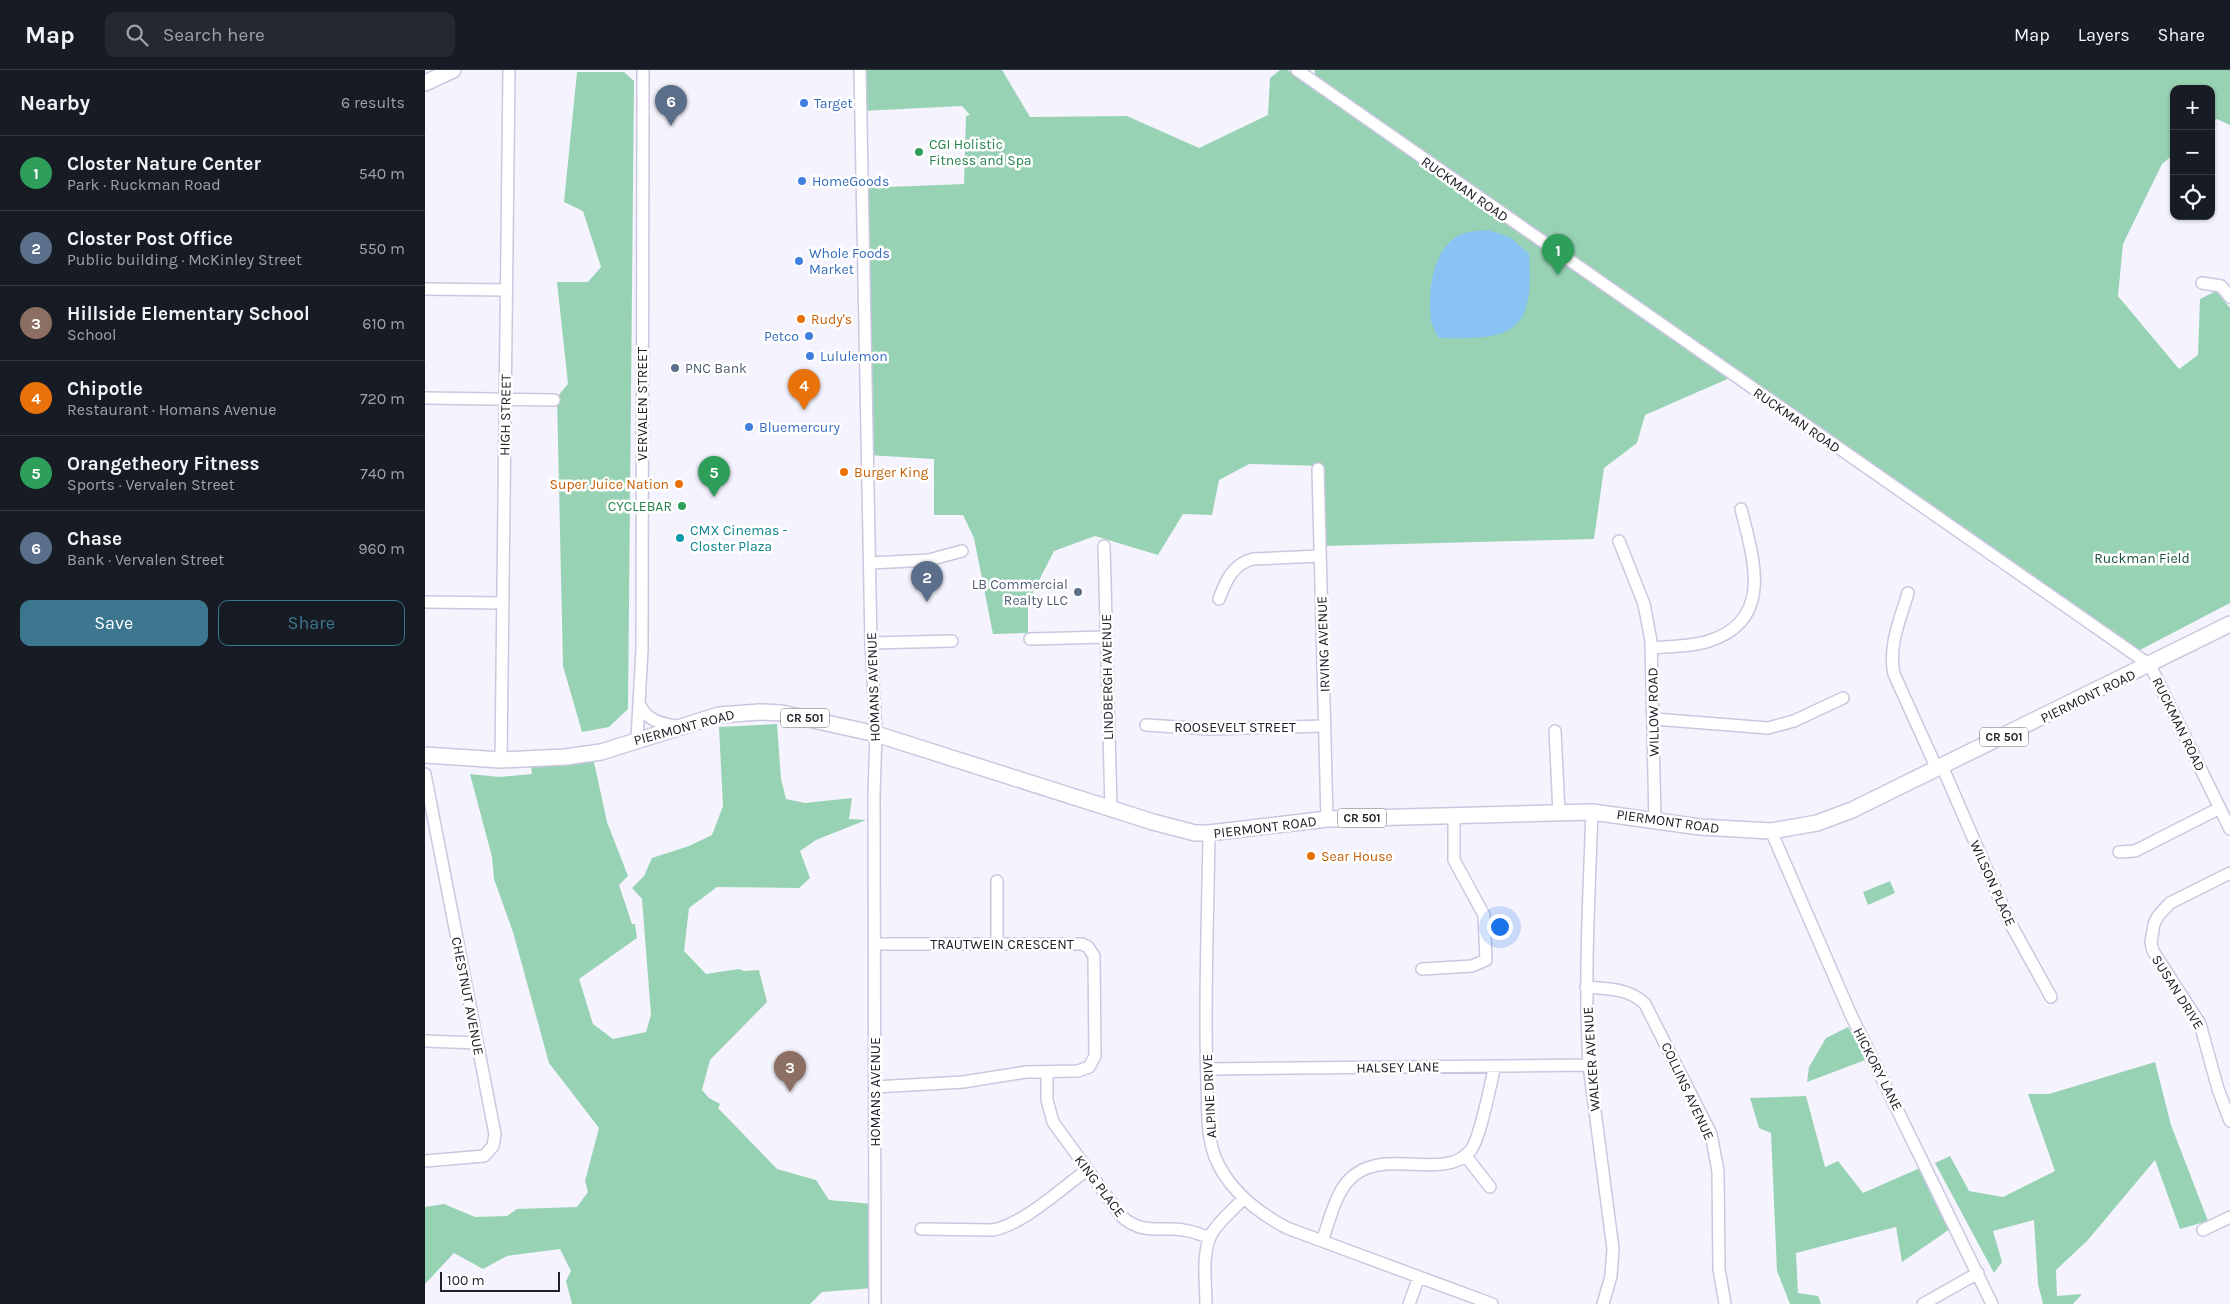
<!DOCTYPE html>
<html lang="en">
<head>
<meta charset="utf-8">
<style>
	:root { --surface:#171b24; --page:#242831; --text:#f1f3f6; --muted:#9ea1a6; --line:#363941; --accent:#3c768f }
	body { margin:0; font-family:Karla,sans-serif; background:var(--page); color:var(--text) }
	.controls { position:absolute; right:15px; top:15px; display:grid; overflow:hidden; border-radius:10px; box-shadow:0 1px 4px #0004 }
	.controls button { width:45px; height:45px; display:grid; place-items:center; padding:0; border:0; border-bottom:1px solid var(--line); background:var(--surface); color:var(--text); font:25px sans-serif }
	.scale { position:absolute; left:15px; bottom:12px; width:120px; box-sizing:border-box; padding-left:5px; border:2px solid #222029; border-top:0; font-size:14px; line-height:18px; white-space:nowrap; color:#222029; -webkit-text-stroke:4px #fff; paint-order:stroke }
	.you { position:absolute; left:1074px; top:856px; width:18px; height:18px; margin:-12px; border:4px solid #fff; border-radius:50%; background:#1a73e8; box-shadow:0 0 0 8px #1a73e833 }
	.badge { display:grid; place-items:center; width:32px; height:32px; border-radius:50%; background:var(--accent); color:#fff; font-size:16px; font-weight:700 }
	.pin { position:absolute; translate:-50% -41px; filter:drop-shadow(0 1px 2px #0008) }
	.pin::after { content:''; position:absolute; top:26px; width:18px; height:15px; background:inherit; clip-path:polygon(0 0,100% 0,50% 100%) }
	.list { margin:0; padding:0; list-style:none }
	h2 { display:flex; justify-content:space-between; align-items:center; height:65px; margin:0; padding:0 20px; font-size:21px }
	h2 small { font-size:16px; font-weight:400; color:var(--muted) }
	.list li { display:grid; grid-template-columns:32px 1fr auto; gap:15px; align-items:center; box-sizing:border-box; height:75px; padding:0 20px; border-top:1px solid var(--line) }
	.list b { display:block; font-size:19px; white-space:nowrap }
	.list p { margin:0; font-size:16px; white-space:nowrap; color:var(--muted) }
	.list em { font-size:16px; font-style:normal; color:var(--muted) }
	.actions { display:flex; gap:10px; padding:15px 20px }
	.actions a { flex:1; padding:11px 0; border:1px solid var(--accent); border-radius:10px; text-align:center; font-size:18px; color:var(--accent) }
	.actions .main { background:var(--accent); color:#fff }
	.icon { flex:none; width:28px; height:28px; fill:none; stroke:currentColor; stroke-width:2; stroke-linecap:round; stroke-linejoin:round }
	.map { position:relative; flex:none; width:1805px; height:1234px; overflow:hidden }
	header { display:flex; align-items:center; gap:30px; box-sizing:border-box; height:70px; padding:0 25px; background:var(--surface); border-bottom:1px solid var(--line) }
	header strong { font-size:24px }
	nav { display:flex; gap:28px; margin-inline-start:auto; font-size:18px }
	.search { width:350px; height:45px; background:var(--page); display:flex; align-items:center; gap:12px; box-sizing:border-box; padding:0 18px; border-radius:10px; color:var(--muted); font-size:19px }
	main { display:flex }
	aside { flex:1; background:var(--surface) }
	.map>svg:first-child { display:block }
	.green { fill:#98d2b4 }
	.water { fill:#88c3f4 }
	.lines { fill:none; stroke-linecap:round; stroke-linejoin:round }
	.minor-casing { stroke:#cbc7e0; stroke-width:14 }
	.major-casing { stroke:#cbc7e0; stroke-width:18 }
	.minor { stroke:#fff; stroke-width:11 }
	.major { stroke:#fff; stroke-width:15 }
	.shop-dot { fill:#3f7fe0; stroke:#fff; stroke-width:2 }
	.leisure-dot { fill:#2e9e5b; stroke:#fff; stroke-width:2 }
	.food-dot { fill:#e8710a; stroke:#fff; stroke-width:2 }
	.service-dot { fill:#5c6f8a; stroke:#fff; stroke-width:2 }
	.culture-dot { fill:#0f9aa8; stroke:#fff; stroke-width:2 }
	.labels { text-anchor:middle; stroke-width:5; stroke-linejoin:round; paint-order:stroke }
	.shield { fill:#fff; stroke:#646369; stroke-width:1 }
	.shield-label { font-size:12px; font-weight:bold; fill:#222029 }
	.shop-label { font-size:14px; fill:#366cbe; stroke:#fff; text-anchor:start }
	.leisure-label { font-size:14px; fill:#27864d; stroke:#fff; text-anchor:start }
	.street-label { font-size:14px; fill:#222029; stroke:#fff }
	.food-label { font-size:14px; fill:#c56008; stroke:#fff; text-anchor:start }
	.service-label { font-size:14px; fill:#4e5e75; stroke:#fff; text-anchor:start }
	.culture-label { font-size:14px; fill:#0d838f; stroke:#fff; text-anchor:start }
	.park-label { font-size:14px; fill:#165138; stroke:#fff }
</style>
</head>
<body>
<header>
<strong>Map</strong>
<div class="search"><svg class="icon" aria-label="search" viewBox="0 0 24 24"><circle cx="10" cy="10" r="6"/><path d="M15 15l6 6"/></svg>Search here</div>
<nav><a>Map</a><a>Layers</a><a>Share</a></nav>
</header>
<main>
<aside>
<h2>Nearby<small>6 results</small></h2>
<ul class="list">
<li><span class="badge" style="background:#2e9e5b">1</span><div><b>Closter Nature Center</b><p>Park · Ruckman Road</p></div><em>540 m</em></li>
<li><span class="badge" style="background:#5c6f8a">2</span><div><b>Closter Post Office</b><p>Public building · McKinley Street</p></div><em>550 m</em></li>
<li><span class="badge" style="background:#8d6e63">3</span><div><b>Hillside Elementary School</b><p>School</p></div><em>610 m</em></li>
<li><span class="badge" style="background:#e8710a">4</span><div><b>Chipotle</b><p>Restaurant · Homans Avenue</p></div><em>720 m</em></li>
<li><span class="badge" style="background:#2e9e5b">5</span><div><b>Orangetheory Fitness</b><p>Sports · Vervalen Street</p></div><em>740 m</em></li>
<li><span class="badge" style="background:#5c6f8a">6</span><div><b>Chase</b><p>Bank · Vervalen Street</p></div><em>960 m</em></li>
</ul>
<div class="actions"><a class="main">Save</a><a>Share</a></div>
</aside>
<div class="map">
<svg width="1805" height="1234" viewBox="0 0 1805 1234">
	<rect width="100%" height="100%" fill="#f5f4fe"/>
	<path class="green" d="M435 0H577L605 47 702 46 774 78 843 45 845 8 855 0H863L889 17 890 0H1805V55L1792 49 1786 53V19H1749V84L1737 94 1698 174 1693 226 1754 299 1773 285 1775 229 1791 221 1805 238V533L1711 582 1307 307 1220 345 1212 373 1179 398 1169 469 898 476V396L824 394 794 410 787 445 758 444 733 485 670 466 629 481 603 532V563L568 564 549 468 538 445H509V389L443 385 437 118 539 114 541 46 545 45 537 36 436 41Z
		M152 2H199L209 11 203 639 184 657 157 662 138 596 132 327 143 314 132 212H163L176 197 158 141 139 132Z
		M352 654 356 709 361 729 380 733 427 728 424 749 441 750 391 770 375 781 385 808 374 818 292 817 264 838 259 881 281 904 314 899 319 901 334 900 342 932 285 990 277 1020 284 1028 295 1034 293 1038 352 1099 391 1110 404 1130 448 1134V1218L397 1222 385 1234H147L141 1211 146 1201 135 1179 82 1186 58 1199 29 1183 0 1214V1137L19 1134 50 1147 82 1146 92 1139 152 1137 163 1122 160 1111 174 1058 124 993 88 862 69 809 67 787 45 704 74 707 107 704 106 696 169 692 182 752 203 806 194 815 207 854H210L212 868 154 909 168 954 188 969 221 962 226 945 217 829 207 818 219 806 227 788 264 776 287 765 298 736 294 657Z
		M1465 811 1470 823 1443 835 1438 822Z
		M1423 957 1443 989 1382 1012 1384 997 1401 968Z
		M1730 992 1746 1055 1783 1151 1755 1159 1730 1090 1662 1171 1631 1200 1632 1226 1657 1224 1648 1234H1618L1613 1214 1609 1150 1568 1161 1577 1192 1569 1203 1510 1093 1525 1086 1544 1121 1578 1127 1630 1101 1603 1024H1624Z
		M1381 1026 1400 1097 1413 1091 1438 1123 1495 1098 1525 1159 1477 1192 1471 1157 1371 1183 1373 1223 1393 1226 1396 1234H1365L1352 1201 1346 1063 1334 1058 1325 1028Z"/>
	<path class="water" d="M1064 160 1086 168 1104 184C1110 264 1087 270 1014 268 1011 263 1007 256 1006 250 1003 225 1006 188 1027 170 1037 161 1051 161 1064 160Z"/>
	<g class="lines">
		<defs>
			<path id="minor" d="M435 0 446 573 451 664 449 724 450 1234
				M872 0 1725 595 1805 759
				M1777 213 1796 216 1805 227
				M0 219 81 220
				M0 328 129 330
				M893 399 902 749
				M1194 471 1219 534 1226 571 1230 751
				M679 476 686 738
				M445 493 504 490 537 481
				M1483 523C1475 550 1463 576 1469 604L1512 699
				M794 529C801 510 808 494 828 489L895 486
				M0 532 78 533
				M605 569 681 567
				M446 573 527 571
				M1227 578C1245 576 1266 577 1284 571 1350 550 1328 487 1316 439
				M215 635C223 652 237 653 254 657
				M1229 649 1343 658 1369 651 1418 628
				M721 655 784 659 900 656
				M1130 661 1134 742
				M212 669 217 579 218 0
				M76 690 84 0
				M1517 696 1584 851 1626 927
				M0 704 70 1064 68 1076 59 1086 0 1091
				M1167 742C1164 826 1159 910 1164 995L1188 1179 1186 1206 1178 1234
				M1346 761 1426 945 1567 1234
				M784 763C783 846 779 929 782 1011 783 1036 781 1063 790 1087 803 1119 832 1142 862 1158L1067 1234
				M1694 782 1710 781 1795 738
				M1805 803 1745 833 1733 846 1729 854 1726 872 1728 881 1775 954 1793 1019 1805 1051
				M572 811V874
				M997 899 1047 896 1061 890 1059 845 1029 790V746
				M1161 917C1183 919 1204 918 1220 934L1286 1064 1293 1101 1294 1199 1300 1234
				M0 971 52 973
				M782 999 1164 995
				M622 1002V1030L628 1052 696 1146C713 1161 726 1159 747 1159 761 1159 773 1163 785 1168
				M450 1017 538 1012 601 1002 653 1001 664 997 670 986 669 886 663 877 657 874H451
				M1040 1085 1065 1117
				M496 1159 568 1160C597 1155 637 1118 662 1100
				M1778 1160 1805 1147
				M897 1171C904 1153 909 1128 922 1112 955 1073 1019 1114 1046 1080 1056 1066 1065 1015 1070 996
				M781 1234C781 1213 776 1183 787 1163 795 1150 809 1139 819 1128
				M984 1234 994 1207
				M1498 1234 1553 1203"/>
			<path id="major" d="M0 13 28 0
				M0 685 76 690 140 687 176 682 294 645 335 642 357 643 451 664 728 752 770 763H784L902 749 1167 742 1275 757 1346 761 1392 753 1427 740 1805 554"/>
		</defs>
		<use href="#minor" class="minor-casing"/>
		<use href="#major" class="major-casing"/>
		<use href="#minor" class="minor"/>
		<use href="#major" class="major"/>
	</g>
	<g class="shop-dot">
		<circle cx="379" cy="33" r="5"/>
		<circle cx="377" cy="111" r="5"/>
		<circle cx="374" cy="191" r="5"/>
		<circle cx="384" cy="266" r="5"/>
		<circle cx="385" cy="286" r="5"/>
		<circle cx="324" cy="357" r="5"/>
	</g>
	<g class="leisure-dot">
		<circle cx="494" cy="82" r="5"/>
		<circle cx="257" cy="436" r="5"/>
	</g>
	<g class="food-dot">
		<circle cx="376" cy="249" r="5"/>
		<circle cx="419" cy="402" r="5"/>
		<circle cx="254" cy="414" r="5"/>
		<circle cx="886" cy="786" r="5"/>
	</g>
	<g class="service-dot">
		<circle cx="250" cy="298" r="5"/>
		<circle cx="653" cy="522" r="5"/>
	</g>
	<circle class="culture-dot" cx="255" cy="468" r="5"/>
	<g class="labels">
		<g class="shield">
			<rect x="356" y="638.5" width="48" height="19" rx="4"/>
			<rect x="1555" y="657.5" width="48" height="19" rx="4"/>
			<rect x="913" y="738.5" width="48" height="19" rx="4"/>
		</g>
		<g class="shield-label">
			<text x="380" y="652">CR 501</text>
			<text x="1579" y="671">CR 501</text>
			<text x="937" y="752">CR 501</text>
		</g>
		<g class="shop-label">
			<text x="389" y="38">Target</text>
			<text x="387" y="116">HomeGoods</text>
			<text x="384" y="188">Whole Foods<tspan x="384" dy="16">Market</tspan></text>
			<text x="374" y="271" text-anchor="end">Petco</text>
			<text x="395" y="291">Lululemon</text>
			<text x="334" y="362">Bluemercury</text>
		</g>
		<g class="leisure-label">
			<text x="504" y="79">CGI Holistic<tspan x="504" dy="16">Fitness and Spa</tspan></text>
			<text x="247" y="441" text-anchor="end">CYCLEBAR</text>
		</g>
		<g class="street-label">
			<text transform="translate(1040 119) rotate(35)" y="5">RUCKMAN ROAD</text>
			<text transform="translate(217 334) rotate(-90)" y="5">VERVALEN STREET</text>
			<text transform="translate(80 345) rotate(-89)" y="5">HIGH STREET</text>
			<text transform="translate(1372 350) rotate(35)" y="5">RUCKMAN ROAD</text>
			<text transform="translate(898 574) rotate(-92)" y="5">IRVING AVENUE</text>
			<text transform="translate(682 607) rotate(-91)" y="5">LINDBERGH AVENUE</text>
			<text transform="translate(448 617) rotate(-92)" y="5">HOMANS AVENUE</text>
			<text transform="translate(1663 626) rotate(-26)" y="5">PIERMONT ROAD</text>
			<text transform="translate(1228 642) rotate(-91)" y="5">WILLOW ROAD</text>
			<text transform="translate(1754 654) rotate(64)" y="5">RUCKMAN ROAD</text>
			<text transform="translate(259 657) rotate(-15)" y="5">PIERMONT ROAD</text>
			<text x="810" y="662">ROOSEVELT STREET</text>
			<text transform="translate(1243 751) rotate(8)" y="5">PIERMONT ROAD</text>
			<text transform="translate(840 757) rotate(-7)" y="5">PIERMONT ROAD</text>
			<text transform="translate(1568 813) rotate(66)" y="5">WILSON PLACE</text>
			<text x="577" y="879">TRAUTWEIN CRESCENT</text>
			<text transform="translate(1753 922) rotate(58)" y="5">SUSAN DRIVE</text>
			<text transform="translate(43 926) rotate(79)" y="5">CHESTNUT AVENUE</text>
			<text transform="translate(1166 989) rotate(-94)" y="5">WALKER AVENUE</text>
			<text transform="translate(973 997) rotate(-1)" y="5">HALSEY LANE</text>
			<text transform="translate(1453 999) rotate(63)" y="5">HICKORY LANE</text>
			<text transform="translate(1263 1021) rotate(65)" y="5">COLLINS AVENUE</text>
			<text transform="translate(450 1022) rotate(-90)" y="5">HOMANS AVENUE</text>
			<text transform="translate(784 1026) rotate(-93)" y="5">ALPINE DRIVE</text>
			<text transform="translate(675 1116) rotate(53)" y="5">KING PLACE</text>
		</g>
		<g class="food-label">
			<text x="386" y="254">Rudy's</text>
			<text x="429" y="407">Burger King</text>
			<text x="244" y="419" text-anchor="end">Super Juice Nation</text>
			<text x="896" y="791">Sear House</text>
		</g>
		<g class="service-label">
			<text x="260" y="303">PNC Bank</text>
			<text x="643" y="519" text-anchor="end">LB Commercial<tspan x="643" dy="16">Realty LLC</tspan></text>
		</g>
		<g class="culture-label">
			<text x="265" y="465">CMX Cinemas -<tspan x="265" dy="16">Closter Plaza</tspan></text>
		</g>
		<g class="park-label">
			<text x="1717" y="493">Ruckman Field</text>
		</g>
	</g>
</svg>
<div class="controls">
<button>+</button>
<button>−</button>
<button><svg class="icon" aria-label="locate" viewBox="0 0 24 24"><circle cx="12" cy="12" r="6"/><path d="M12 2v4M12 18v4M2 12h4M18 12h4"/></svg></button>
</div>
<div class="scale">100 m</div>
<div class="you"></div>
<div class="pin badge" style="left:1133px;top:205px;background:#2e9e5b">1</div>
<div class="pin badge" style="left:502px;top:532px;background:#5c6f8a">2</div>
<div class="pin badge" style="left:365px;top:1022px;background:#8d6e63">3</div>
<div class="pin badge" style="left:379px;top:340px;background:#e8710a">4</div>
<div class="pin badge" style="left:289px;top:427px;background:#2e9e5b">5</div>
<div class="pin badge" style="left:246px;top:56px;background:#5c6f8a">6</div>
</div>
</main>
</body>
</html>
